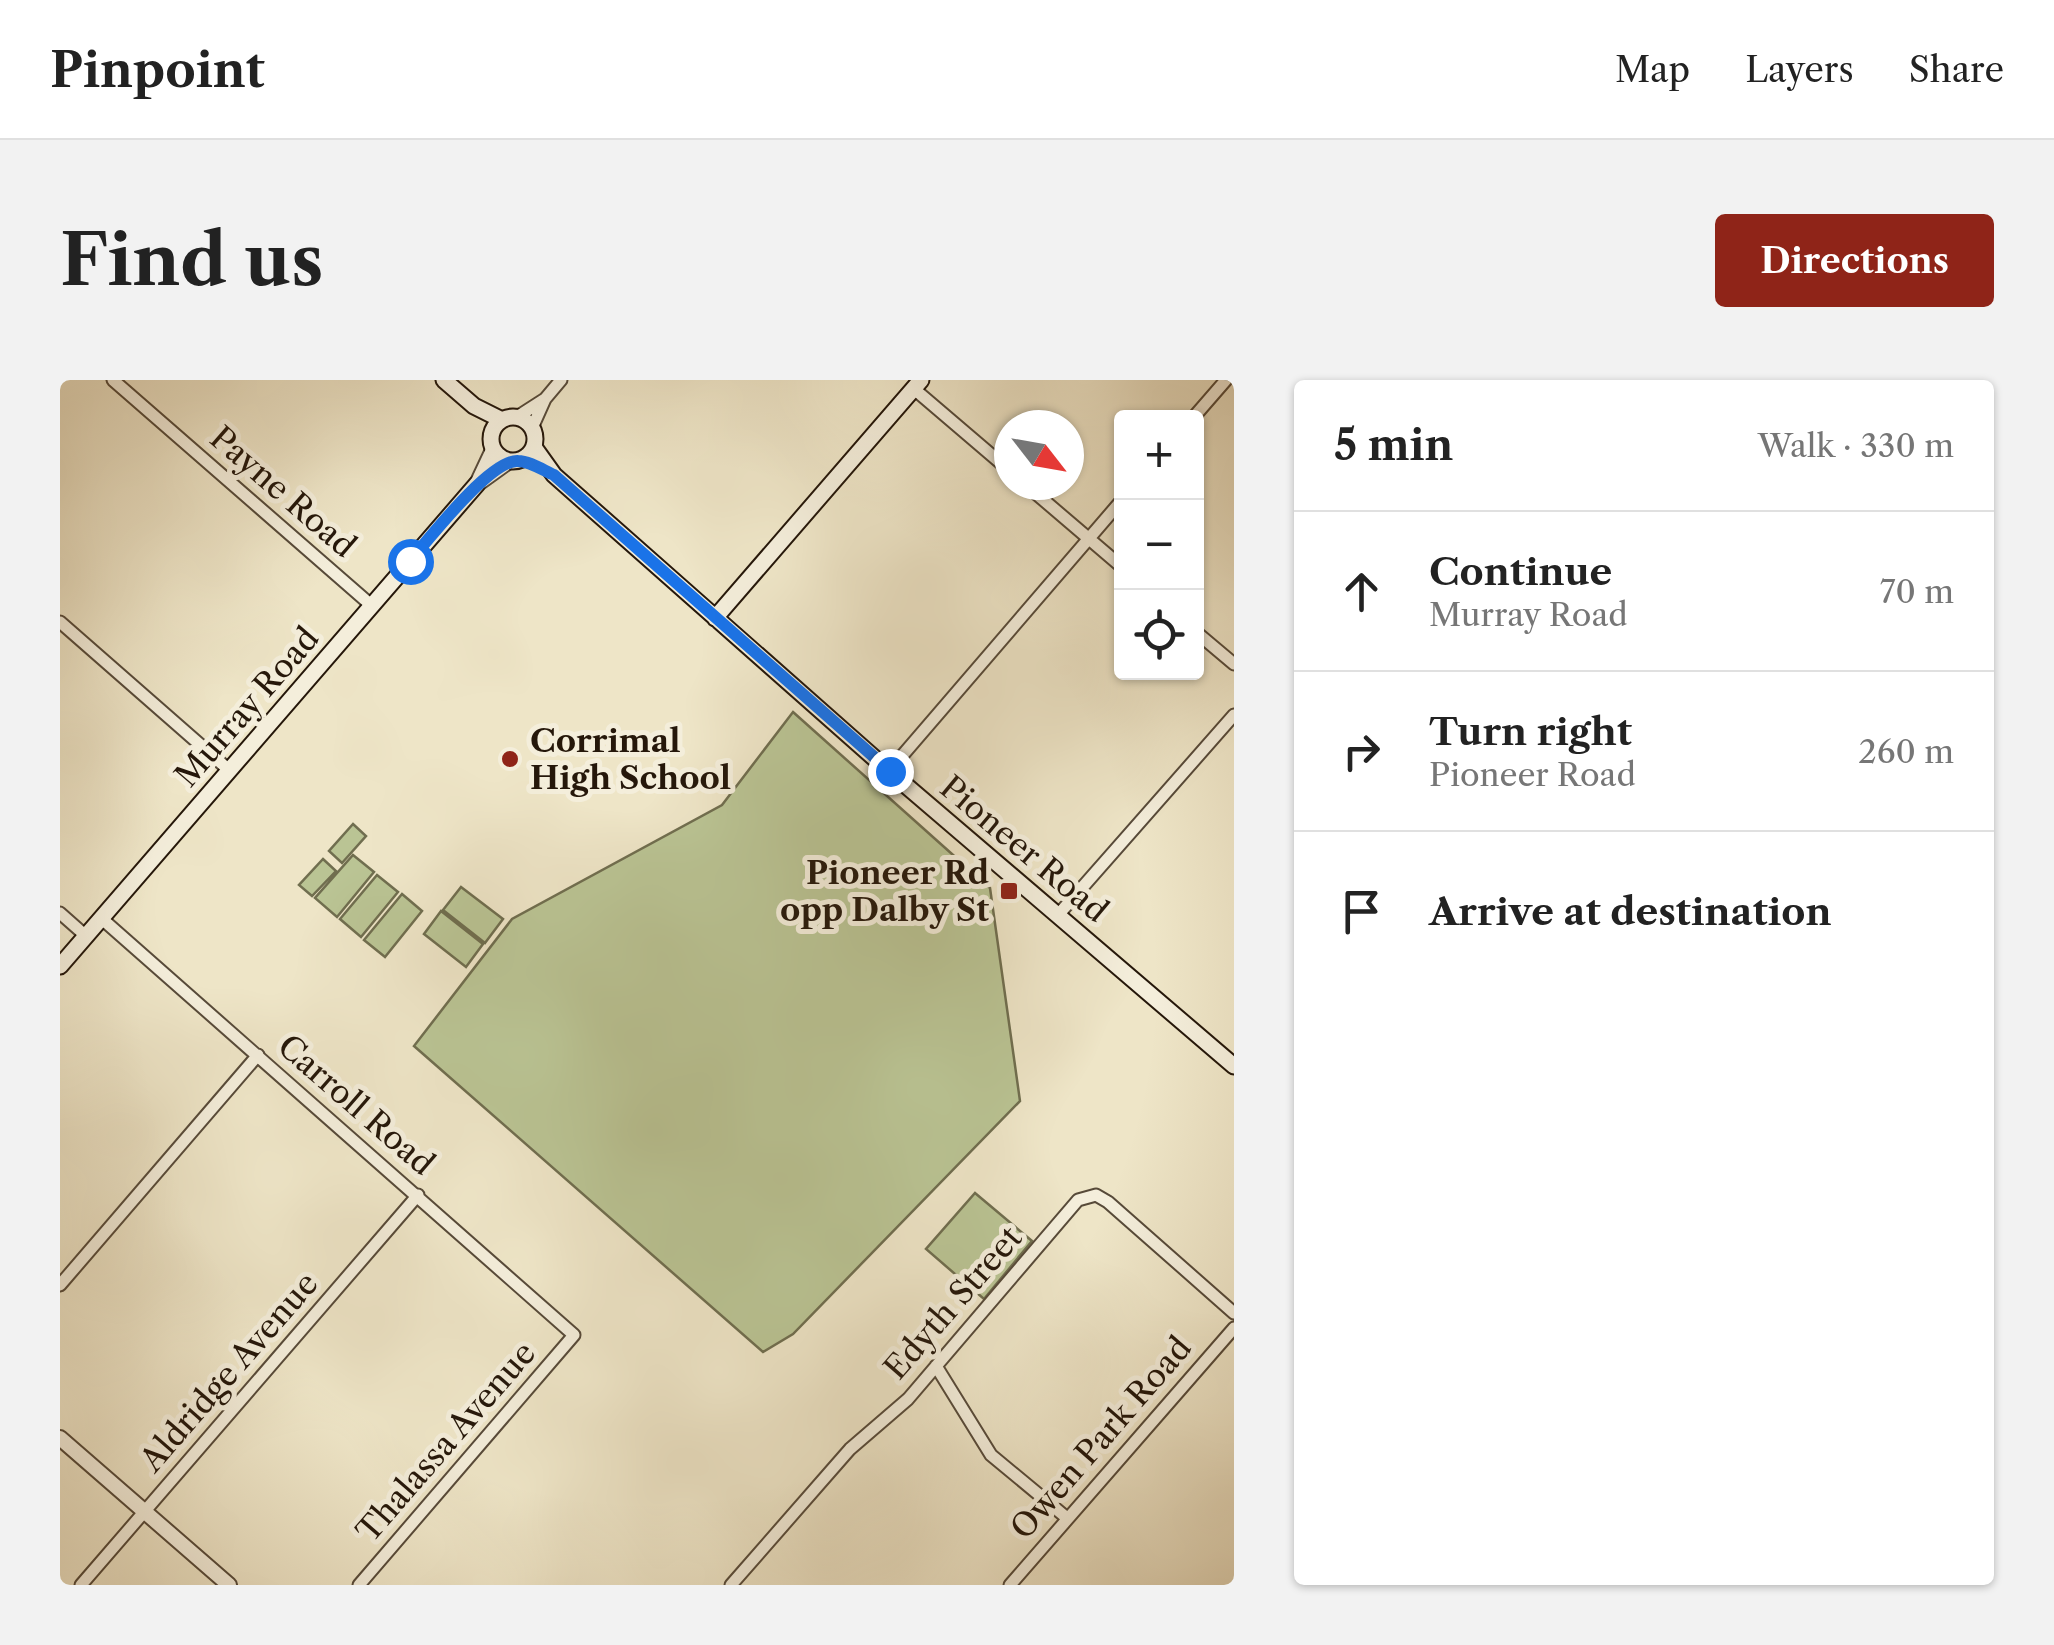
<!DOCTYPE html>
<html lang="en">
<head>
<meta charset="utf-8">
<style>
	:root { --surface:#fff; --page:#f2f2f2; --text:#222; --muted:#767676; --line:#e0e0e0; --accent:#8f2418 }
	body { margin:0; font-family:"Libre Caslon Text",serif; background:var(--page); color:var(--text) }
	.controls { position:absolute; right:30px; top:30px; display:grid; overflow:hidden; border-radius:10px; box-shadow:0 2px 8px #0004 }
	.controls button { width:90px; height:90px; display:grid; place-items:center; padding:0; border:0; border-bottom:2px solid var(--line); background:var(--surface); color:var(--text); font:50px sans-serif }
	.compass { position:absolute; left:934px; top:30px; width:90px; height:90px; border-radius:50%; background:var(--surface); box-shadow:0 2px 8px #0004; rotate:121deg }
	.stop { position:absolute; width:30px; height:30px; margin:-22px; border:8px solid #1a73e8; border-radius:50%; background:#fff }
	.stop.end { background:#1a73e8; border-color:#fff; box-shadow:0 2px 10px #0008 }
	.list { margin:0; padding:0; list-style:none }
	h2 { display:flex; justify-content:space-between; align-items:center; height:130px; margin:0; padding:0 40px; font-size:42px }
	h2 small { font-size:32px; font-weight:400; color:var(--muted) }
	.list li { display:grid; grid-template-columns:65px 1fr auto; gap:30px; align-items:center; box-sizing:border-box; height:160px; padding:0 40px; border-top:2px solid var(--line) }
	.list b { display:block; font-size:38px; white-space:nowrap }
	.list p { margin:0; font-size:32px; white-space:nowrap; color:var(--muted) }
	.list em { font-size:32px; font-style:normal; color:var(--muted) }
	.icon { flex:none; width:55px; height:55px; fill:none; stroke:currentColor; stroke-width:2; stroke-linecap:round; stroke-linejoin:round }
	.map { position:relative; flex:none; width:1174px; height:1205px; overflow:hidden; border-radius:10px }
	header { display:flex; align-items:center; gap:60px; box-sizing:border-box; height:140px; padding:0 50px; background:var(--surface); border-bottom:2px solid var(--line) }
	header strong { font-size:48px }
	nav { display:flex; gap:55px; margin-inline-start:auto; font-size:35px }
	.intro { display:flex; align-items:center; justify-content:space-between; box-sizing:border-box; height:240px; padding:0 60px }
	h1 { margin:0; font-size:70px }
	.button { padding:25px 45px; border-radius:10px; background:var(--accent); color:#fff; font-size:35px; font-weight:700 }
	main { display:flex; gap:60px; padding:0 60px }
	aside { flex:1; background:var(--surface); border-radius:10px; box-shadow:0 2px 8px #0004 }
	.map>svg:first-child { display:block }
	.green { fill:#bac494; stroke:#706e4f; stroke-width:2.5 }
	.lines { fill:none; stroke-linecap:round; stroke-linejoin:round }
	.minor-casing { stroke:#574a39; stroke-width:15 }
	.tertiary-casing { stroke:#574a39; stroke-width:18 }
	.secondary-casing { stroke:#25170a; stroke-width:19 }
	.minor { stroke:#f4eedb; stroke-width:11 }
	.tertiary { stroke:#f4eedb; stroke-width:14 }
	.secondary { stroke:#f4eedb; stroke-width:15 }
	.route { stroke:#1a73e8; stroke-width:12 }
	.poi-dot { fill:#8f2418; stroke:#f4eedb; stroke-width:4 }
	.labels { text-anchor:middle; stroke-width:10; stroke-linejoin:round; paint-order:stroke }
	.street-label { font-size:32px; fill:#25170a; stroke:#f4eedb }
	.poi-label { font-size:32px; font-weight:bold; fill:#25170a; stroke:#f4eedb; text-anchor:start }
</style>
</head>
<body>
<header>
<strong>Pinpoint</strong>
<nav><a>Map</a><a>Layers</a><a>Share</a></nav>
</header>
<div class="intro"><h1>Find us</h1><a class="button">Directions</a></div>
<main>
<div class="map">
<svg width="1174" height="1205" viewBox="0 0 1174 1205">
	<rect width="100%" height="100%" fill="#eee5c7"/>
	<filter id="stains"><feTurbulence type="fractalNoise" baseFrequency=".002" numOctaves="4"/><feColorMatrix values="0 0 0 0 .2 0 0 0 0 .09 0 0 0 0 .02 0 0 0 .5 -.17"/></filter>
	<radialGradient id="worn" r=".72"><stop offset=".6" stop-color="#630" stop-opacity="0"/><stop offset="1" stop-color="#630" stop-opacity=".3"/></radialGradient>
	<path class="green" d="M733 332 930 508 960 721 733 954 703 972 354 666 452 539 662 425Z
		M293 444 306 456 282 483 269 471Z
		M293 475 314 492 277 537 255 518Z
		M263 479 276 491 252 516 239 505Z
		M317 495 338 512 301 557 280 539Z
		M401 507 443 539 425 563 383 530Z
		M342 514 362 531 325 577 304 560Z
		M381 531 423 564 406 587 364 554Z
		M915 813 972 861 924 919 866 869Z"/>
	<g class="lines">
		<defs>
			<path id="minor" d="M53 0 311 225
				M853 8 949 90
				M457 37 485 19 501 0
				M1133 38 1166 0
				M472 48 485 19
				M966 105 1062 187
				M0 242 169 390
				M1136 252 1174 284
				M829 391 1062 120
				M0 533 26 556
				M998 535 1174 335
				M41 538 514 955 299 1205
				M0 905 198 675
				M876 986 931 1075 1007 1138
				M21 1205 358 815
				M671 1205 790 1069 848 1019 1018 820 1036 815 1048 822 1174 933
				M950 1205 1174 948"/>
			<path id="tertiary" d="M417 104 449 81
				M417 104 433 70
				M0 1058 169 1205"/>
			<path id="secondary" d="M384 0 414 26 442 40
				M431 59a22 22 0 1 1 44 0a22 22 0 1 1-44 0Z
				M474 67 494 95 829 391 1174 686
				M655 238 861 0
				M0 586 417 104"/>
		</defs>
		<use href="#minor" class="minor-casing"/>
		<use href="#tertiary" class="tertiary-casing"/>
		<use href="#secondary" class="secondary-casing"/>
		<use href="#minor" class="minor"/>
		<use href="#tertiary" class="tertiary"/>
		<use href="#secondary" class="secondary"/>
	</g>
	<g class="lines">
		<path class="route" d="M350 181C368 160 431 79 458 81 469 81 483 90 494 95L830 391"/>
	</g>
	<g class="poi-dot">
		<circle cx="450" cy="379" r="10"/>
		<rect x="939" y="501" width="20" height="20" rx="5"/>
	</g>
	<g class="labels">
		<g class="street-label">
			<text transform="translate(223 112) rotate(41)" y="11">Payne Road</text>
			<text transform="translate(187 327) rotate(-49)" y="11">Murray Road</text>
			<text transform="translate(964 469) rotate(40)" y="11">Pioneer Road</text>
			<text transform="translate(296 725) rotate(41)" y="11">Carroll Road</text>
			<text transform="translate(893 923) rotate(-49)" y="11">Edyth Street</text>
			<text transform="translate(169 992) rotate(-49)" y="11">Aldridge Avenue</text>
			<text transform="translate(1041 1058) rotate(-49)" y="11">Owen Park Road</text>
			<text transform="translate(386 1062) rotate(-49)" y="11">Thalassa Avenue</text>
		</g>
		<g class="poi-label">
			<text x="470" y="372">Corrimal<tspan x="470" dy="37">High School</tspan></text>
			<text x="929" y="504" text-anchor="end">Pioneer Rd<tspan x="929" dy="37">opp Dalby St</tspan></text>
		</g>
	</g>
	<rect width="100%" height="100%" filter="url(#stains)"/>
	<rect width="100%" height="100%" fill="url(#worn)"/>
</svg>
<div class="controls">
<button>+</button>
<button>−</button>
<button><svg class="icon" aria-label="locate" viewBox="0 0 24 24"><circle cx="12" cy="12" r="6"/><path d="M12 2v4M12 18v4M2 12h4M18 12h4"/></svg></button>
</div>
<svg class="compass" viewBox="-18 -18 36 36"><path d="M0-13l5 13h-10z" fill="#e53935"/><path d="M0 13l5-13h-10z" fill="#767676"/></svg>
<div class="stop" style="left:350px;top:181px"></div>
<div class="stop end" style="left:830px;top:391px"></div>
</div>
<aside>
<h2>5 min<small>Walk · 330 m</small></h2>
<ul class="list">
<li><svg class="icon" aria-label="ahead" viewBox="0 0 24 24"><path d="M12 20V5M6 11l6-6 6 6"/></svg><div><b>Continue</b><p>Murray Road</p></div><em>70 m</em></li>
<li><svg class="icon" aria-label="right" viewBox="0 0 24 24"><path d="M7 20v-9h11M14 6l5 5-5 5"/></svg><div><b>Turn right</b><p>Pioneer Road</p></div><em>260 m</em></li>
<li><svg class="icon" aria-label="arrive" viewBox="0 0 24 24"><path d="M6 21V4h12l-3 4 3 4H6"/></svg><div><b>Arrive at destination</b></div></li>
</ul>
</aside>
</main>
</body>
</html>
